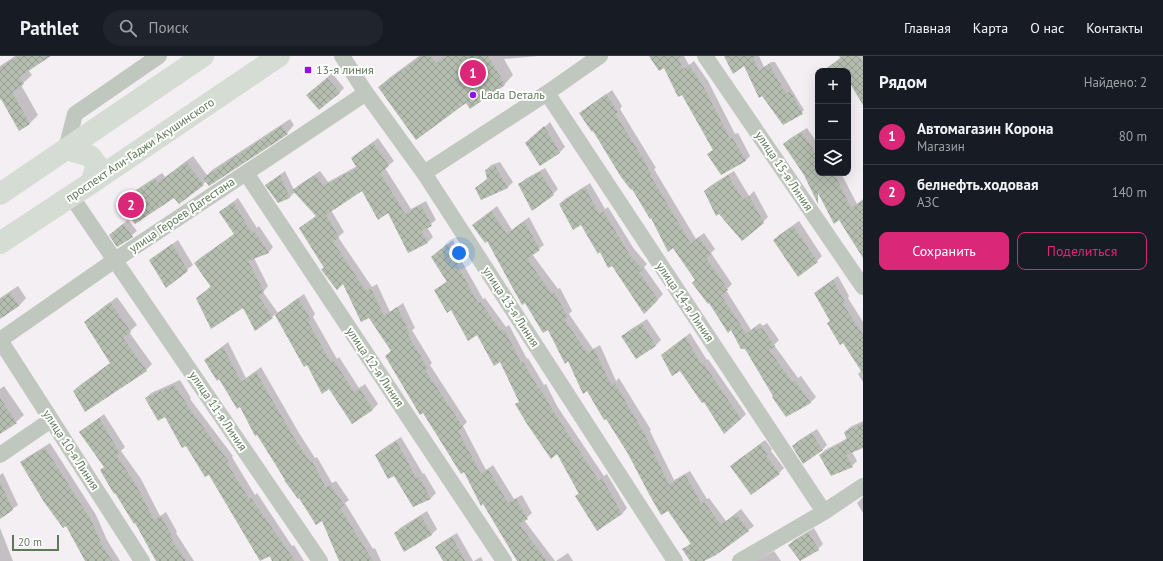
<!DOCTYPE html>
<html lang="ru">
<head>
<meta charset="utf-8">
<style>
	:root { --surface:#171b24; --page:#20242c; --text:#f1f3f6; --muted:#9ea1a6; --line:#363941; --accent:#db2777 }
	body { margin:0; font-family:"PT Sans",sans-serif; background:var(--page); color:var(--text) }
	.controls { position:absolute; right:12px; top:12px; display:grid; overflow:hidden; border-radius:8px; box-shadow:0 4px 16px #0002 }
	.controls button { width:36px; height:36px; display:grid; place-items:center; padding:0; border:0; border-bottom:1px solid var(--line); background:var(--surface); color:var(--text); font:20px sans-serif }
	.scale { position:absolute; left:12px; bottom:10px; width:47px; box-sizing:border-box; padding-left:4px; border:2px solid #5f7858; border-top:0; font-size:11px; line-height:14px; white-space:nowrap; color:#5f7858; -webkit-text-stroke:3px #fff; paint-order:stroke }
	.you { position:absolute; left:459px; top:197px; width:14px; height:14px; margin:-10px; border:3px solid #fff; border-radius:50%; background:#1a73e8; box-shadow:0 0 0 6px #1a73e833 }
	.badge { display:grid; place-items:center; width:26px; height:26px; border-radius:50%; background:var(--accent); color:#fff; font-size:13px; font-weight:700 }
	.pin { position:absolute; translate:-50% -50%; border:2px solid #fff; box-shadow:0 1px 4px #0006 }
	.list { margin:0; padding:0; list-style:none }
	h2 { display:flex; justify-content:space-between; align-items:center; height:52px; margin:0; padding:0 16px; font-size:17px }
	h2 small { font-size:13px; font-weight:400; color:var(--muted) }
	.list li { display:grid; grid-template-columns:26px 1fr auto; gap:12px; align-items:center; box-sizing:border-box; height:56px; padding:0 16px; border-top:1px solid var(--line) }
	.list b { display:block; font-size:15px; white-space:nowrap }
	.list p { margin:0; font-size:13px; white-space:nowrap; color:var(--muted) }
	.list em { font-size:13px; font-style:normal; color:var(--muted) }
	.actions { display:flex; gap:8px; padding:12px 16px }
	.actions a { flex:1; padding:9px 0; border:1px solid var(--accent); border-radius:8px; text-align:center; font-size:14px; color:var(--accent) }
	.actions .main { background:var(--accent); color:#fff }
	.icon { flex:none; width:22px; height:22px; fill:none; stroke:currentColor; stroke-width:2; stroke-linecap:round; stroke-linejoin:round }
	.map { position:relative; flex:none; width:863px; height:505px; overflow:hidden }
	header { display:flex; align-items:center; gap:24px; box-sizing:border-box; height:56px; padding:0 20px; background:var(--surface); border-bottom:1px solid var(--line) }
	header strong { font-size:19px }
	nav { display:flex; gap:22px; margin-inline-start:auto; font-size:14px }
	.search { width:280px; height:36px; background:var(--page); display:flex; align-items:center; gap:10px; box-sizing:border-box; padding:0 14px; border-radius:22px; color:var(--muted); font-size:15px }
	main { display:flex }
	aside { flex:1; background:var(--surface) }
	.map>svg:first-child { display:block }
	.shadow { fill:#0003 }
	.building { fill:url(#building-cross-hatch) }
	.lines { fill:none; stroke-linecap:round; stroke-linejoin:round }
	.street { stroke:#c0c7be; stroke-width:16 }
	.primary { stroke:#d5dcd3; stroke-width:22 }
	.poi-dot { fill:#9410f3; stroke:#fff; stroke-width:1.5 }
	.labels { text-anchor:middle; stroke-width:4; stroke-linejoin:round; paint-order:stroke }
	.poi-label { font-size:12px; fill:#5f7858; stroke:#fff; text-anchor:start }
	.street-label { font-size:12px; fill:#5f7858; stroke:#fff }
</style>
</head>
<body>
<header>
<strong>Pathlet</strong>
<div class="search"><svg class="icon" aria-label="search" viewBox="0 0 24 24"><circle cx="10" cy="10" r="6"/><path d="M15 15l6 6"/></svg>Поиск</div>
<nav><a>Главная</a><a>Карта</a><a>О нас</a><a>Контакты</a></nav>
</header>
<main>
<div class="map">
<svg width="863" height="505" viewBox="0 0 863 505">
	<defs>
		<pattern id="building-cross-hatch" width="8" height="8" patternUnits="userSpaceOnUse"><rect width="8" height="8" fill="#b4bdb0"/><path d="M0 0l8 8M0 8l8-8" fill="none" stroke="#969e92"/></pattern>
	</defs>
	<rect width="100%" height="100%" fill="#f4eff3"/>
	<path class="shadow" d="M15 0H50L28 14 32 19 21 29 38 59 29 68 1 42 0 43V10Z
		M419 0H538L504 3 513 19 504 29 467 46 379 31 389 22Z
		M650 0H684L689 9 694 5 708 25 735 78 738 77 750 100 745 105 709 98 714 93 683 37 664 10Z
		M726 0H759L764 11 771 6H775L804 54 799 59 744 8Z
		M839 0H863V48L850 25 848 26V15H833L830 11 840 2Z
		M332 17 344 32 339 37 308 39Z
		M612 34 622 50 620 53 645 94 656 112 654 113 696 183 704 177 715 193 711 197 732 228 726 234 751 274 760 267 763 270 767 267 779 284 774 289 798 322 801 320 816 341 811 346 786 359 746 292 731 273 651 161 594 73 581 57Z
		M290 63 294 69 287 77 207 125 203 128 175 141 122 145 128 139 162 117 165 121 193 100 207 119 212 114Z
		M550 66 565 91 560 96 531 83Z
		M807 72 818 88V117H841L857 148 863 143V195L840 163 805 119 784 88 789 83Z
		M378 82 394 105 385 112 411 153 426 145 436 164 427 171 433 181 428 186 362 134 331 154 344 176 338 181 372 231 377 228 390 256 403 247 415 272 412 274 432 307 430 309 467 366 463 370 486 414 493 409 514 443 522 439 532 457 524 464 555 505H519L464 415 386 300 392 294 369 261 343 227 325 211 317 159 295 136 290 141 278 146 266 129 285 115 294 134 299 129 320 115 328 126 357 110 352 102Z
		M500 106 513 126 508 131 481 143 476 132 488 122 486 114 491 109Z
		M545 112 558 133 553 138 520 128 525 123Z
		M734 115 749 140 754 135 768 161 763 166 705 135 710 130Z
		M590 127 605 153 608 151 634 193 647 208 644 211 663 238 645 257 612 208 600 195 581 168 560 148 565 143Z
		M238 142 257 172 259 170 273 191 269 196 254 202 268 230 263 236 278 257 304 238 315 258 313 261 337 303 339 301 359 332 365 328 378 348 373 353 352 367 330 332 307 308 304 310 276 258 255 273 243 251 197 242 211 230 195 207 200 202 235 178 220 156Z
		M497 150 512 174 529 161 544 189 532 198 558 233 560 232 572 255 569 258 593 293 600 289 616 325 619 322 651 374 650 375 674 424 690 415 707 443 709 442 726 465 741 453 754 470 716 498 702 505H691L684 493 692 486 628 396 549 272 525 246 478 165Z
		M128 164 137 175 118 190 115 174Z
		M799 165 822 200 817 205 774 184 779 179Z
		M178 184 193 209 166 230 150 204Z
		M453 184 462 203 461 204 483 243 485 242 506 271 509 269 527 303 528 302 544 329 546 328 557 350 604 420 607 418 627 452 622 458 597 473 576 440 579 437 558 396 517 348 520 345 500 305 478 277 451 253 436 234 447 225 437 196Z
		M838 220 849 240 848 242 863 266V326L858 318 862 314 816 237 821 232Z
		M18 230 26 242 19 250 0 262V242Z
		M117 241 137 269 129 276 152 308 146 314 74 335 80 329 111 307 85 266Z
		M647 263 661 284 656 289 636 301 623 280 628 275Z
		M690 277 707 304 708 303 746 358 741 363 704 344 680 314 662 299Z
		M228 286 246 322 261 311 299 377 315 402 317 401 332 427 336 425 349 444 345 447 373 493 375 492 381 505H346L322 464 241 349 205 304Z
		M180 324 191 342 190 343 233 400 232 401 255 439 257 437 292 490 294 489 304 505H273L165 359 146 342 151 337Z
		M4 330 24 359 16 366 0 377V333Z
		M104 358 125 391 121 395 141 423 160 460 166 456 177 476 176 477 194 505H157L105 410 81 376Z
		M863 365V390L852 396 857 405 852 410 820 399 825 394 848 382 845 376 850 371Z
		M817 373 827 389 822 394 793 390 798 385Z
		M401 381 423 418 424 417 436 437 431 442 394 419 376 399 381 394Z
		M765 384 772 393 771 395 784 412 779 417 731 410Z
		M50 387 96 459 107 484 120 505H87L67 469 21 407 26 402Z
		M3 417 18 449 0 462V419Z
		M863 441V457L857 447Z
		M427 455 437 473 432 478 405 494 395 478 400 472Z
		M0 472 13 505H0Z
		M814 472 823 488 818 493 789 489 794 484Z
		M457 477 473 505H444L436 491 442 486Z
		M774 495 781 505H755Z
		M568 497 573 505H556Z
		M481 501 483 505H474Z"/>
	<path class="building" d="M18 0H51L19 21 24 28 12 36 30 68 19 75 1 43 0 44V12Z
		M422 0H430L436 7 447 0H488L505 29 470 53 466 47 416 84 378 31Z
		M649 0H681L678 2 683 13 689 9 703 30 730 83 732 81 746 105 721 119 707 98 713 94 682 39 678 41 664 12 659 15Z
		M724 0H756L753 2 759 15 769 8 786 38 790 35 803 58 783 69 762 40 759 42 744 10 733 18Z
		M843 0H859L863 7V49L848 24V15H823Z
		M327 22 340 37 319 54 306 39Z
		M606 38 618 56 615 58 641 99 651 118 650 119 691 188 699 181 711 199 706 202 728 234 721 239 746 278 755 271 757 274 762 272 775 290 769 294 793 327 795 325 811 347 786 361 772 341 773 340 745 293H741L731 274 728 277 709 247 708 248 692 227 695 224 673 192 668 196 651 162 650 163 632 133 631 134 621 121 593 75 592 76 579 57Z
		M282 70 288 78 209 130 203 122Z
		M544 70 560 97 540 110 525 87Z
		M801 76 818 100V117H834L851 152 863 144V202L839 164 834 168 818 137V148L804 119 783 88Z
		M373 86 389 110 380 117 405 158 421 149 432 170 421 175 428 187 408 197 388 157 378 164 362 135 326 159 339 181 333 186 366 235 371 233 384 260 397 251 410 278 408 279 428 313 425 314 463 371 458 375 481 418 488 413 508 447 516 443 528 463 519 468 547 505H517L483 448 481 450 464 416 461 418 423 357 420 359 385 300 391 295 369 262 361 266 343 228 337 234 323 216 321 213 324 212 299 172 316 160 292 134 315 119 323 130 357 112 351 102Z
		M186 106 204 129 179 148 174 142 135 168 121 145 155 123 158 127Z
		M495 110 508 132 481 144 475 132 487 123 485 114Z
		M540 116 554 139 532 155 518 128Z
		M280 119 290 142 278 147 265 129Z
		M728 119 743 144 749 140 764 167 742 185 719 158 716 160 704 135Z
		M585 131 599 158 603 155 629 198 643 214 639 216 658 244 644 258 612 210 608 212 600 196 598 198 581 169 573 174 559 148Z
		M233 146 251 176 254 175 269 197 248 205 264 236 258 240 273 262 255 275 243 252 211 273 196 242 211 231 194 207 234 178 219 156Z
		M491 155 507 178 524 165 540 194 527 203 552 238 554 236 568 261 564 263 588 298 594 293 611 329 614 326 646 380V381L669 429 685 419 701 447 704 446 721 469 736 458 749 475 716 499 704 505H690L682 493 691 488 668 455 661 459 649 438 627 396 606 363 604 364 587 335 583 338 568 305 565 308 548 274 543 277 525 247 522 249 487 185 485 187 472 169Z
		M123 168 133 181 117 191 109 179Z
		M793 170 818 206 798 221 773 184Z
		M172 188 188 215 166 232 149 204Z
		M447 188 458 209H457L478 247 480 246 501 275 504 273 521 307 523 306 539 333 540 332 553 355 599 425 602 422 622 458 597 475 575 440 579 438 557 398 551 403 527 368 515 348 519 346 500 306 494 310 477 279 468 285 451 254 447 257 434 234 447 226 431 201Z
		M833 224 845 246 843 248 863 279V318L843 287 840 289 827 267 830 265 814 237Z
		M10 237 19 250 0 263V243Z
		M298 242 311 264 308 266 331 307 334 305 354 336 360 333 373 354 352 368 329 333 322 338 307 309 304 311 275 259Z
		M110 246 131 276 123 282 147 315 85 356 73 335 110 307 84 266Z
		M642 268 656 290 636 303 621 280Z
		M685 281 701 308 703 307 741 363 724 378 704 346 702 347 680 315 672 320 661 299Z
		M223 291 241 326 256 316 294 382 310 406 312 405 326 432 330 429 344 449 340 452 373 505H339L322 465 316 469 299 442 298 443 284 424H285L257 379 255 380 240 351 237 353 219 323 217 325 204 304Z
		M174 329 187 348H186L229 406 227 407 249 443 251 442 295 505H272L270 500 260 505 209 419 205 421 186 390 182 392 165 361 158 365 145 342Z
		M0 342 17 367 0 378Z
		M99 362 120 397 116 399 136 429 154 464 161 460 173 482 171 483 186 505H156L135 467 134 468 115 437 114 438 100 414 104 411 79 376Z
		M863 367V392L846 399 853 411 831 420 819 399 847 384 844 376Z
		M811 377 823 394 803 408 792 390Z
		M396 385 417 423 419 421 431 443 413 451 394 420 388 423 375 399Z
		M760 388 768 399 766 400 780 418 751 439 730 410Z
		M45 392 91 464 102 489 112 505H85L66 470 63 472 44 446 20 406Z
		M0 426 13 454 0 463Z
		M421 460 432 479 404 496 394 477Z
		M808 476 819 494 800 505 788 489Z
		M452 481 465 505H443L435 491Z"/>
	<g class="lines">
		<path class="street" d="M342 0 366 37 424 117 675 505
			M705 0 863 231
			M547 37 824 456
			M66 93 75 58 159 0
			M246 117 504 505
			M424 117 547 37 600 0
			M71 140 320 505
			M0 284 115 204 366 37
			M0 284 142 505
			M0 399 51 364
			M740 505 824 456 863 430"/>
		<path class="primary" d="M66 93 90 100 97 109 91 127
			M0 138 203 0
			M0 187 91 127 279 0"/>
	</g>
	<g class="poi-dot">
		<rect x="304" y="10" width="8" height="8" rx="2"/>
		<circle cx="473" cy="39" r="4"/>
	</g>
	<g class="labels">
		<g class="poi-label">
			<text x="316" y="18">13-я линия</text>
			<text x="481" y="43">Lada Dеталь</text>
		</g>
		<g class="street-label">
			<text transform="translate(140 94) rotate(-34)" y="4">проспект Али-Гаджи Акушинского</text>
			<text transform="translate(784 115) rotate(56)" y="4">улица 15-я Линия</text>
			<text transform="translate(182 159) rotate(-34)" y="4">улица Героев Дагестана</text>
			<text transform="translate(685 246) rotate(56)" y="4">улица 14-я Линия</text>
			<text transform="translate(511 251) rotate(57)" y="4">улица 13-я Линия</text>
			<text transform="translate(375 311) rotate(56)" y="4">улица 12-я Линия</text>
			<text transform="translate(218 355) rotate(56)" y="4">улица 11-я Линия</text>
			<text transform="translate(71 394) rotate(57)" y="4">улица 10-я Линия</text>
		</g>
	</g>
</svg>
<div class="controls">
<button>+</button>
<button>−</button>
<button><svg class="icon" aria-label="layers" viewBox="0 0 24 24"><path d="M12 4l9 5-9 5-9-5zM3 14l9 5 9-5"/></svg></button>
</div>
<div class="scale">20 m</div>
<div class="you"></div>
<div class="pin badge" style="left:473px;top:17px">1</div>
<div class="pin badge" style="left:131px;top:149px">2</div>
</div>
<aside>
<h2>Рядом<small>Найдено: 2</small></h2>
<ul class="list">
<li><span class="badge">1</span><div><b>Автомагазин Корона</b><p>Магазин</p></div><em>80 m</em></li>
<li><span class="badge">2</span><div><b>белнефть.ходовая</b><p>АЗС</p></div><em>140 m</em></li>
</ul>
<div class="actions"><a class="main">Сохранить</a><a>Поделиться</a></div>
</aside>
</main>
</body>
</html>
